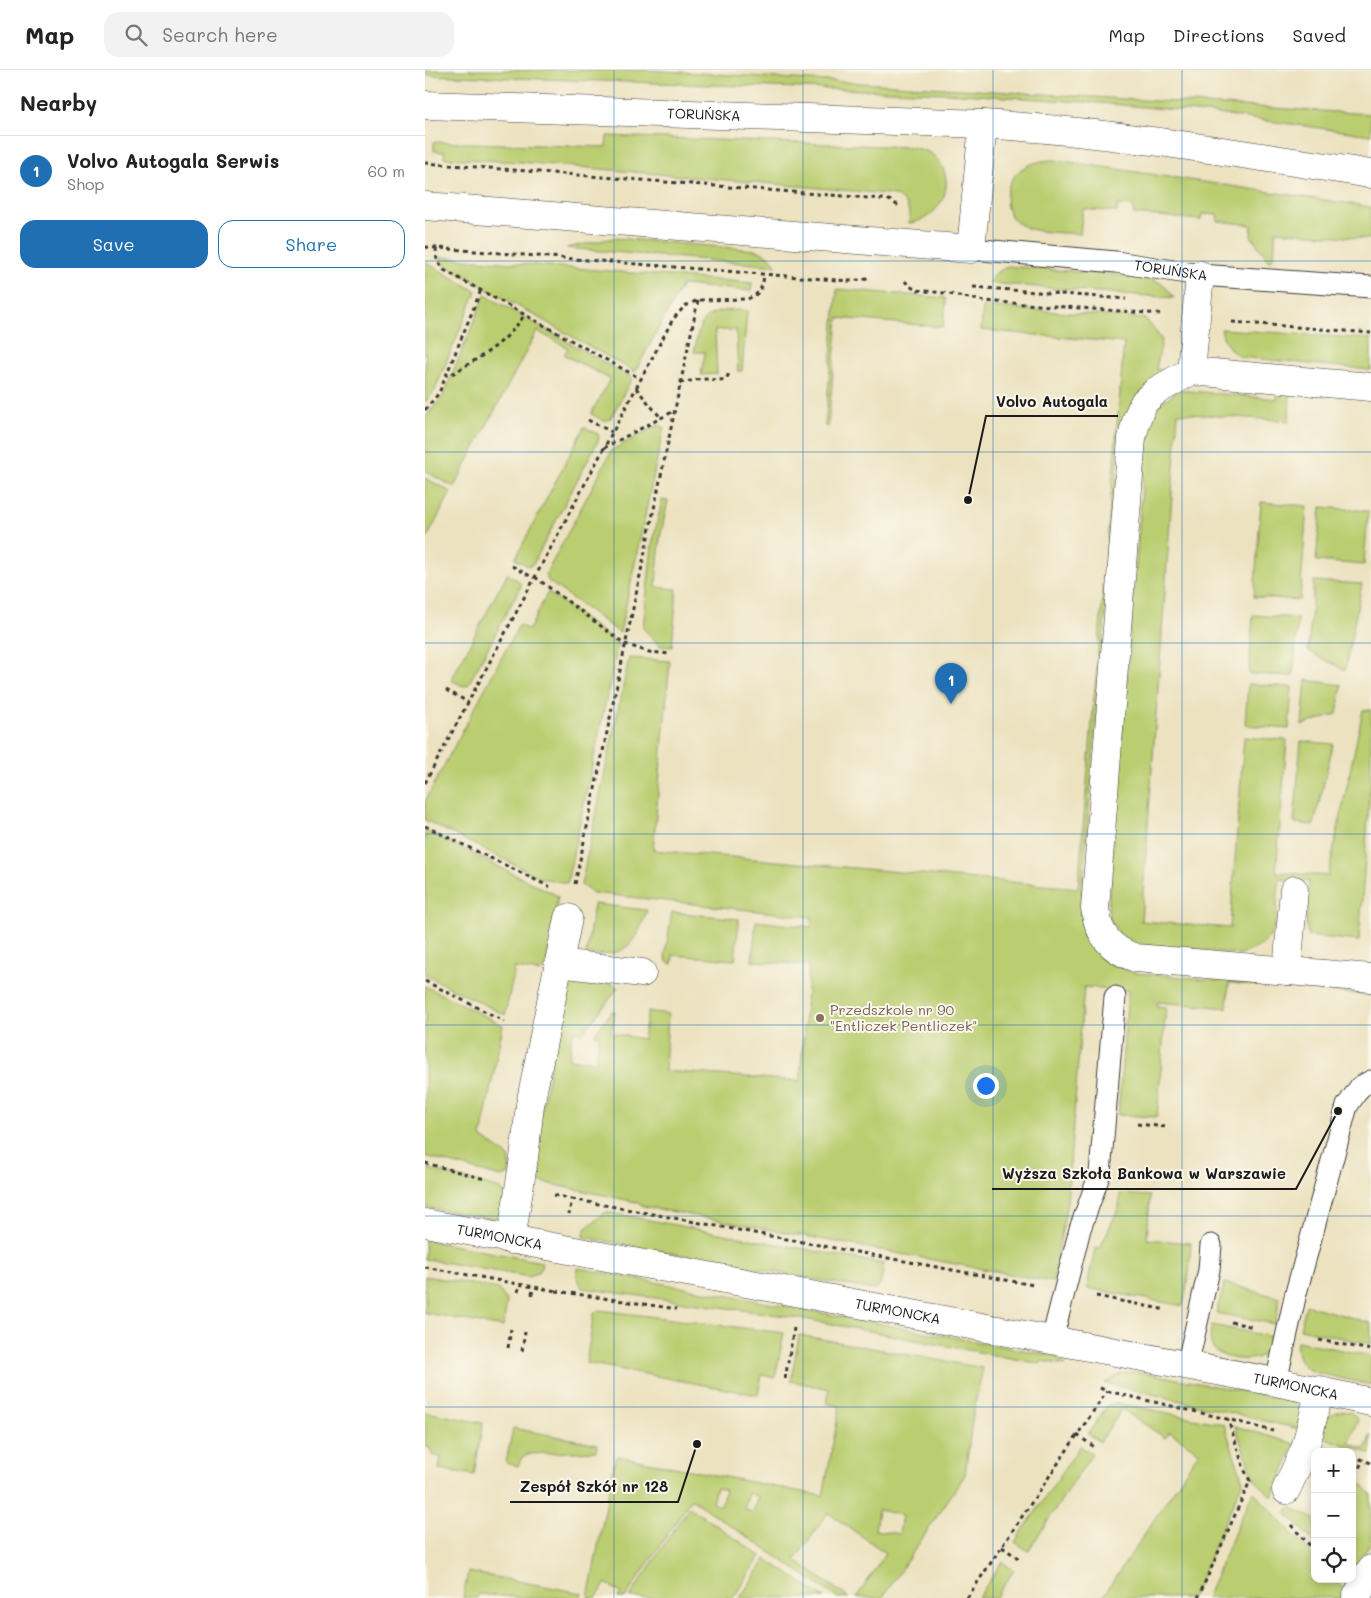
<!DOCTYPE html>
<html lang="en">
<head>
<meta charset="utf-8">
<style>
	:root { --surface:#fff; --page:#f2f2f2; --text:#222; --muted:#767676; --line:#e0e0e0; --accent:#1f6fb2 }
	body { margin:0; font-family:Mali,sans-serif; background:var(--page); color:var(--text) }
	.controls { position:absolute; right:15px; bottom:15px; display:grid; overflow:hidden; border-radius:10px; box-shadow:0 2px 8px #0003 }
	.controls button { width:45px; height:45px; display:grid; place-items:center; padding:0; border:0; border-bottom:1px solid var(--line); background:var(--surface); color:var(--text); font:25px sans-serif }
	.you { position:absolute; left:560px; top:1015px; width:18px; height:18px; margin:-12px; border:4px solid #fff; border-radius:50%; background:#1a73e8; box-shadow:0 0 0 8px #1a73e833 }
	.badge { display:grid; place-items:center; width:32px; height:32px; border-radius:50%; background:var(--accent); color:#fff; font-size:16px; font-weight:700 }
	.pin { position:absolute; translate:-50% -41px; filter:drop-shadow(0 1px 2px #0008) }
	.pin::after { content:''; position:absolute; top:26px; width:18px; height:15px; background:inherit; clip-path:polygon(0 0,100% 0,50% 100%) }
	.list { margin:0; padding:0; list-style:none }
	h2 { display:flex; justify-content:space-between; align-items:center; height:65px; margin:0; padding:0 20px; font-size:21px }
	h2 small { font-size:16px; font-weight:400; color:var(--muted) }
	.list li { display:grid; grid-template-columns:32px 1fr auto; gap:15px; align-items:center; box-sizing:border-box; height:70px; padding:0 20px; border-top:1px solid var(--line) }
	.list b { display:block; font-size:19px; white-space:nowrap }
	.list p { margin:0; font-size:16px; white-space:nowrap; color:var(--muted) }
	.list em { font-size:16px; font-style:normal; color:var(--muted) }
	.actions { display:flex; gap:10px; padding:15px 20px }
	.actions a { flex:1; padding:11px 0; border:1px solid var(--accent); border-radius:15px; text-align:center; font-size:18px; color:var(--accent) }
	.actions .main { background:var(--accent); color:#fff }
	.icon { flex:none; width:28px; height:28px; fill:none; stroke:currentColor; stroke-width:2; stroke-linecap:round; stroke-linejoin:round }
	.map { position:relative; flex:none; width:946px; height:1528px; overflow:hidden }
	header { display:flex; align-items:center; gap:30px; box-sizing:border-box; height:70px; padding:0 25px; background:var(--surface); border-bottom:1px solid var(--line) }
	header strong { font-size:24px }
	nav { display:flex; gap:28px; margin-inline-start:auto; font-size:18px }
	.search { width:350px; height:45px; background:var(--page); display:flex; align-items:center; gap:12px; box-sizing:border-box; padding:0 18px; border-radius:15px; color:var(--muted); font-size:19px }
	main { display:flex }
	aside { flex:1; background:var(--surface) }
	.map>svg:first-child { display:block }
	.green { fill:#bacd70; stroke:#6b7446; fill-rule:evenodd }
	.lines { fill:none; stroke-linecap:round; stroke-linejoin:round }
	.lane-casing { stroke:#3b3a35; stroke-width:23 }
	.street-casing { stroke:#3b3a35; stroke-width:29 }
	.secondary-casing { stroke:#3b3a35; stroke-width:29 }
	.path { stroke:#3b3a35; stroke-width:3; stroke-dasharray:4 4; stroke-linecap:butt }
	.lane { stroke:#fff; stroke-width:21 }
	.street { stroke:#fff; stroke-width:28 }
	.secondary { stroke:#fff; stroke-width:28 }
	.grid { fill:none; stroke:#1f6fb2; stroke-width:1; stroke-opacity:0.55 }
	.education-dot { fill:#8d6e63; stroke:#fbf7ec; stroke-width:2 }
	.labels { text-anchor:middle; stroke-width:4; stroke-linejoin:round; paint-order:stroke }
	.street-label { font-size:14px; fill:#1c1c1c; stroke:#fbf7ec }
	.education-label { font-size:14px; fill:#785e54; stroke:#fbf7ec; text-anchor:start }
	.leader { fill:none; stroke:#1c1c1c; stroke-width:2 }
	.callout-dot { fill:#1c1c1c; stroke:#fbf7ec; stroke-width:2 }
	.callout-label { font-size:15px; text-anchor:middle; font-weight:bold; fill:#1c1c1c; stroke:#fbf7ec; stroke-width:4; stroke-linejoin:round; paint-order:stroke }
</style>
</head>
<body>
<header>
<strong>Map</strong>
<div class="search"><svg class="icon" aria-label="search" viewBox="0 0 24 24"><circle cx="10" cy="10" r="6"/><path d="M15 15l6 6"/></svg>Search here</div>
<nav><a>Map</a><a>Directions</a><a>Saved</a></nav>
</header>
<main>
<aside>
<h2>Nearby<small></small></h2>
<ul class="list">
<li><span class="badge">1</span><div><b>Volvo Autogala Serwis</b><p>Shop</p></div><em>60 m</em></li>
</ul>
<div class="actions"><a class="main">Save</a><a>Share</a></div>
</aside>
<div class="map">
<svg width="946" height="1528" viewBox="0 0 946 1528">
	<rect width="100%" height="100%" fill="#fbf7ec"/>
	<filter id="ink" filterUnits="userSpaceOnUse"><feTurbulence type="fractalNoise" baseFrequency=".02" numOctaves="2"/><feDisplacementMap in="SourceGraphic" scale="10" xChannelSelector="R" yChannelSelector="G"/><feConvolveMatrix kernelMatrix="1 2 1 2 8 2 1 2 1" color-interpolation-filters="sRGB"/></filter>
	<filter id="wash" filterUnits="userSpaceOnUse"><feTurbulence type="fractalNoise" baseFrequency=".0096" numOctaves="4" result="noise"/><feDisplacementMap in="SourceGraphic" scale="20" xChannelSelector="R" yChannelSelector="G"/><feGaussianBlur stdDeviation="1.12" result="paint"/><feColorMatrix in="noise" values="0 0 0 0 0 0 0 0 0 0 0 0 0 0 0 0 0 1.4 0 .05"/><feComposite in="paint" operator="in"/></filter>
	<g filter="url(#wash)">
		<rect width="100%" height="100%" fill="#ece2c0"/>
		<path class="green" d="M0 0H223L946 44V65L792 44 676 33 520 23 0 5Z
			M182 66 486 77C495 79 505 81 511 88 534 113 515 150 484 153 486 138 480 127 463 124L95 92 19 88 20 82 9 81V72L181 77Z
			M631 90 946 137V169L851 161 849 185 845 192 826 166 827 155 792 151 793 145 777 144 776 150 708 144 709 137 693 135 692 142 658 139 655 164C638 162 608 164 594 154 574 141 579 110 598 98 608 92 619 90 631 90Z
			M189 168 332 180 344 186 352 196 141 178Z
			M16 187 327 213 326 221 257 215 210 302 16 193Z
			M0 192 51 221 9 322 0 332Z
			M583 196 725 208 739 215 749 228 563 213 571 203Z
			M412 219 520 228 521 232 518 257 413 248 403 357 400 356Z
			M60 225 207 308 185 349 179 351 166 344 185 309 139 285 143 278 112 261 29 417 0 401V348L18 326Z
			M558 236 721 249 737 270 731 299 739 300 697 350 696 355 656 833C655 872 676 891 711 903L946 924V925L804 913 802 938 732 932V936L741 937 732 1047 693 1045 703 920 659 917 642 1132 628 1212 217 1136 211 1132 107 1110 113 1057 142 915 150 909 183 912 193 918 159 962 148 961 144 989 171 992 174 965 170 964 187 941 190 942 186 963 218 969 223 941 243 944 240 1001 375 1011 384 895 327 891 331 851 386 857 387 847 168 823 156 815 204 588 245 591 228 780 653 818 699 273 556 260Z
			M313 240 322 241 317 301H313L311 260H290L292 304 276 305 280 282H269C275 250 277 241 313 240Z
			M796 259 946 269V300L816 287C804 281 799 272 796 259Z
			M854 316 865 317 864 351 753 343 716 851 805 858 819 667 862 670 851 802 903 806 938 640H946V706L934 871 883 866 881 851 884 811 855 809C848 845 860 874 814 884L714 875C695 866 687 860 683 839L722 357 728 339 754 320 852 329Z
			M233 355 239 357 195 563 123 511 121 504 187 380Z
			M159 357 173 364 174 369 108 494 103 496 90 489Z
			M0 408 26 422 0 472Z
			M237 430 243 431 235 468 231 517 252 519 247 577 235 576 218 558 227 476Z
			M836 432 882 436 875 530 829 527Z
			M896 437 943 441 939 495 891 491Z
			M82 504 94 511 96 516 43 615 38 616 26 610Z
			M889 511 937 514 920 600 883 581Z
			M123 522 193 574 142 813 116 808 0 750V731L94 555 104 560Z
			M828 545 873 548 868 606 824 604Z
			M881 610 917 615 912 644 877 655Z
			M823 614 867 617 864 659 820 655Z
			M876 671 908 674 889 755 869 753Z
			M0 760 133 826 120 898 114 902 90 898 80 945 0 905Z
			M169 834 222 840C211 875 199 888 161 884Z
			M247 842 314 849 310 890 248 885 247 894 242 892 240 885Z
			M0 916 78 955 56 1067 83 1086 85 1090 84 1104 76 1107 0 1086Z
			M0 1098 76 1119 80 1123 77 1144 69 1149 0 1137Z
			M695 1124 725 1126 722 1169 766 1173 764 1203 758 1236 662 1218 670 1178H675L694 1137Z
			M181 1142 459 1194C457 1203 458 1216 449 1220L159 1167 160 1159Z
			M0 1170 117 1192 115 1201 104 1207 0 1189Z
			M153 1198 630 1286 641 1295 616 1291V1294L375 1248 157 1218 152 1206Z
			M0 1206 74 1219 82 1232 78 1257 0 1243Z
			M800 1213 855 1228 850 1254 791 1243Z
			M881 1235 946 1253V1274L875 1259Z
			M174 1240 359 1263 350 1308 337 1305 333 1325 161 1293 169 1243Z
			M787 1255 848 1267C846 1273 844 1280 839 1284 828 1293 796 1290 788 1278 784 1271 785 1263 787 1255Z
			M374 1265 558 1298 548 1344 540 1405 457 1528H431L461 1483 403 1443 370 1490 424 1528H413L266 1429 200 1528H193L196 1523 181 1513 171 1528H163L190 1389 192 1386 398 1426 415 1336 402 1334 404 1319 366 1311ZM291 1417 300 1419 296 1436 287 1433ZM323 1423 333 1426 328 1442 319 1439ZM453 1440 477 1445 474 1464 450 1460Z
			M872 1271 946 1286V1315L889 1302C876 1297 870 1285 872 1271Z
			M706 1302H716L863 1330 868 1332 876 1342 874 1359 680 1313 696 1304Z
			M691 1333 799 1354 818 1411 767 1528H677L774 1382 745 1362 740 1368 697 1339 675 1372 663 1364 682 1336Z
			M917 1341 926 1342 933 1350 924 1373 940 1379 946 1364V1384L895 1366C900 1352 902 1342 917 1341Z
			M0 1342 58 1353 49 1405 14 1399 16 1387 7 1385 5 1378 0 1377Z
			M810 1356 870 1374 847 1427 831 1411 827 1404Z
			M88 1358 172 1374 171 1381 103 1384 97 1387 93 1396 81 1393Z
			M655 1376 667 1384 603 1481 590 1472Z
			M932 1407 946 1425V1471L927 1507V1416Z
			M828 1421 890 1488V1509H910L920 1521 916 1528H781Z
			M264 1437 336 1486 308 1528H204Z
			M865 1437 890 1449V1473L861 1443Z
			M341 1489 400 1528H315Z
			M577 1492 589 1500 571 1528H553Z
			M43 1502 157 1523 155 1528H97L53 1524 52 1528H38Z"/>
	</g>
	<g filter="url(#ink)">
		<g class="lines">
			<defs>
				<g id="lane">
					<path id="s1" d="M546 179 691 192 775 205 946 217"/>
					<path d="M627 1270 655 1159 675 1103 690 927"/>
					<path d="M762 1296 784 1200 786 1175"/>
					<path d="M851 1312 871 1223 922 1036 935 1017 946 1011"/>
				</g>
				<g id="street">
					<path d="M0 136 546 179 558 54"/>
					<path d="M766 301 775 205"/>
					<path d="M946 317 766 301 731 321 719 332 712 348 707 368 670 838C673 864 685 880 711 888L946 908"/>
					<path d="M134 893 217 903"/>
					<path d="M862 901 869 820"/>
					<path id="s2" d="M0 1153 851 1312 946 1332"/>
					<path d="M86 1170 99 1088 105 1035 143 848"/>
					<path d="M861 1420 880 1379 895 1320"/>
					<path d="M931 1528 946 1499"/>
				</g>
				<g id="secondary">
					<path id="s3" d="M0 35 558 54C689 62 817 84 946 104"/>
				</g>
			</defs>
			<use href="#lane" class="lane-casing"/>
			<use href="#street" class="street-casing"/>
			<use href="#secondary" class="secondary-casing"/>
			<path class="path" d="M0 93 456 129 464 130 474 136
				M0 177 424 211 443 209
				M11 178 12 191 19 200 216 309
				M480 211 483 215 491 220 519 223 559 231 736 244
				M548 217 701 229
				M807 252 946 263
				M27 304C55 287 79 275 98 247
				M255 313 276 309 299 310 303 306V301
				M211 318 236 348
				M0 340 14 323 56 220
				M163 350 187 362
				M179 378 249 341
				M87 496 109 508
				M110 507 200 574 224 582 246 584
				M21 620 43 632
				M0 713 248 249 260 236 273 230 322 229C335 225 338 217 339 204
				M0 756 125 817
				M150 814 273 230
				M0 911 79 951
				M712 1054 742 1057
				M0 1093 60 1109
				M129 1125 147 1129 144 1144
				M147 1129 608 1215
				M0 1197 131 1221V1220
				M131 1221 252 1239
				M93 1222 95 1214
				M107 1225 108 1217
				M671 1226 741 1240
				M806 1252 829 1257
				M894 1270 946 1280
				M83 1278 86 1259
				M97 1281 100 1262
				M360 1309 369 1258
				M675 1318 682 1321 802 1349 848 1361
				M652 1365 671 1378
				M927 1386 946 1393
				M927 1412 938 1390
				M866 1455 890 1481
				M577 1477 596 1490
				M542 1528 682 1321
				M773 1528 825 1411 819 1399 803 1349"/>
			<use href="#lane" class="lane"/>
			<use href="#street" class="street"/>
			<use href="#secondary" class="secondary"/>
		</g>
	</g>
	<path class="grid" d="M189 0V1528M378 0V1528M568 0V1528M757 0V1528M0 191H946M0 382H946M0 573H946M0 764H946M0 955H946M0 1146H946M0 1337H946"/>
	<circle class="education-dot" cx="395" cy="948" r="5"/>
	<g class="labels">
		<g class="street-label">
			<text dy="5" stroke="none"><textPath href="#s3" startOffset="279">TORUŃSKA</textPath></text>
			<text dy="5" stroke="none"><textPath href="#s1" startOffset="201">TORUŃSKA</textPath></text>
			<text dy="5" stroke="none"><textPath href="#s2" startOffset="76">TURMONCKA</textPath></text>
			<text dy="5" stroke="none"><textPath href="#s2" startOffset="481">TURMONCKA</textPath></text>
			<text dy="5" stroke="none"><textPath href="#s2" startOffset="886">TURMONCKA</textPath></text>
		</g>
		<g class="education-label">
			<text x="405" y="945">Przedszkole nr 90<tspan x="405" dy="16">"Entliczek Pentliczek"</tspan></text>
		</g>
	</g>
	<path class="leader" d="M543 430L561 346H693M913 1041L871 1119H567M272 1374L253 1432H85"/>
	<g class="callout-dot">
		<circle cx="543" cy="430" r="5"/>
		<circle cx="913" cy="1041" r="5"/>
		<circle cx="272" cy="1374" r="5"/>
	</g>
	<g class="callout-label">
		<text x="627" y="337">Volvo Autogala</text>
		<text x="719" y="1109">Wyższa Szkoła Bankowa w Warszawie</text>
		<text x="169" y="1422">Zespół Szkół nr 128</text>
	</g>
</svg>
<div class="controls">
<button>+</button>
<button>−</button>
<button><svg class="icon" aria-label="locate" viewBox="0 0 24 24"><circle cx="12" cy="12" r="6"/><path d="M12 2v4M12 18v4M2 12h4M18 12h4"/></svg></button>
</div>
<div class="you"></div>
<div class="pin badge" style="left:526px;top:634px">1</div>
</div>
</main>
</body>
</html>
